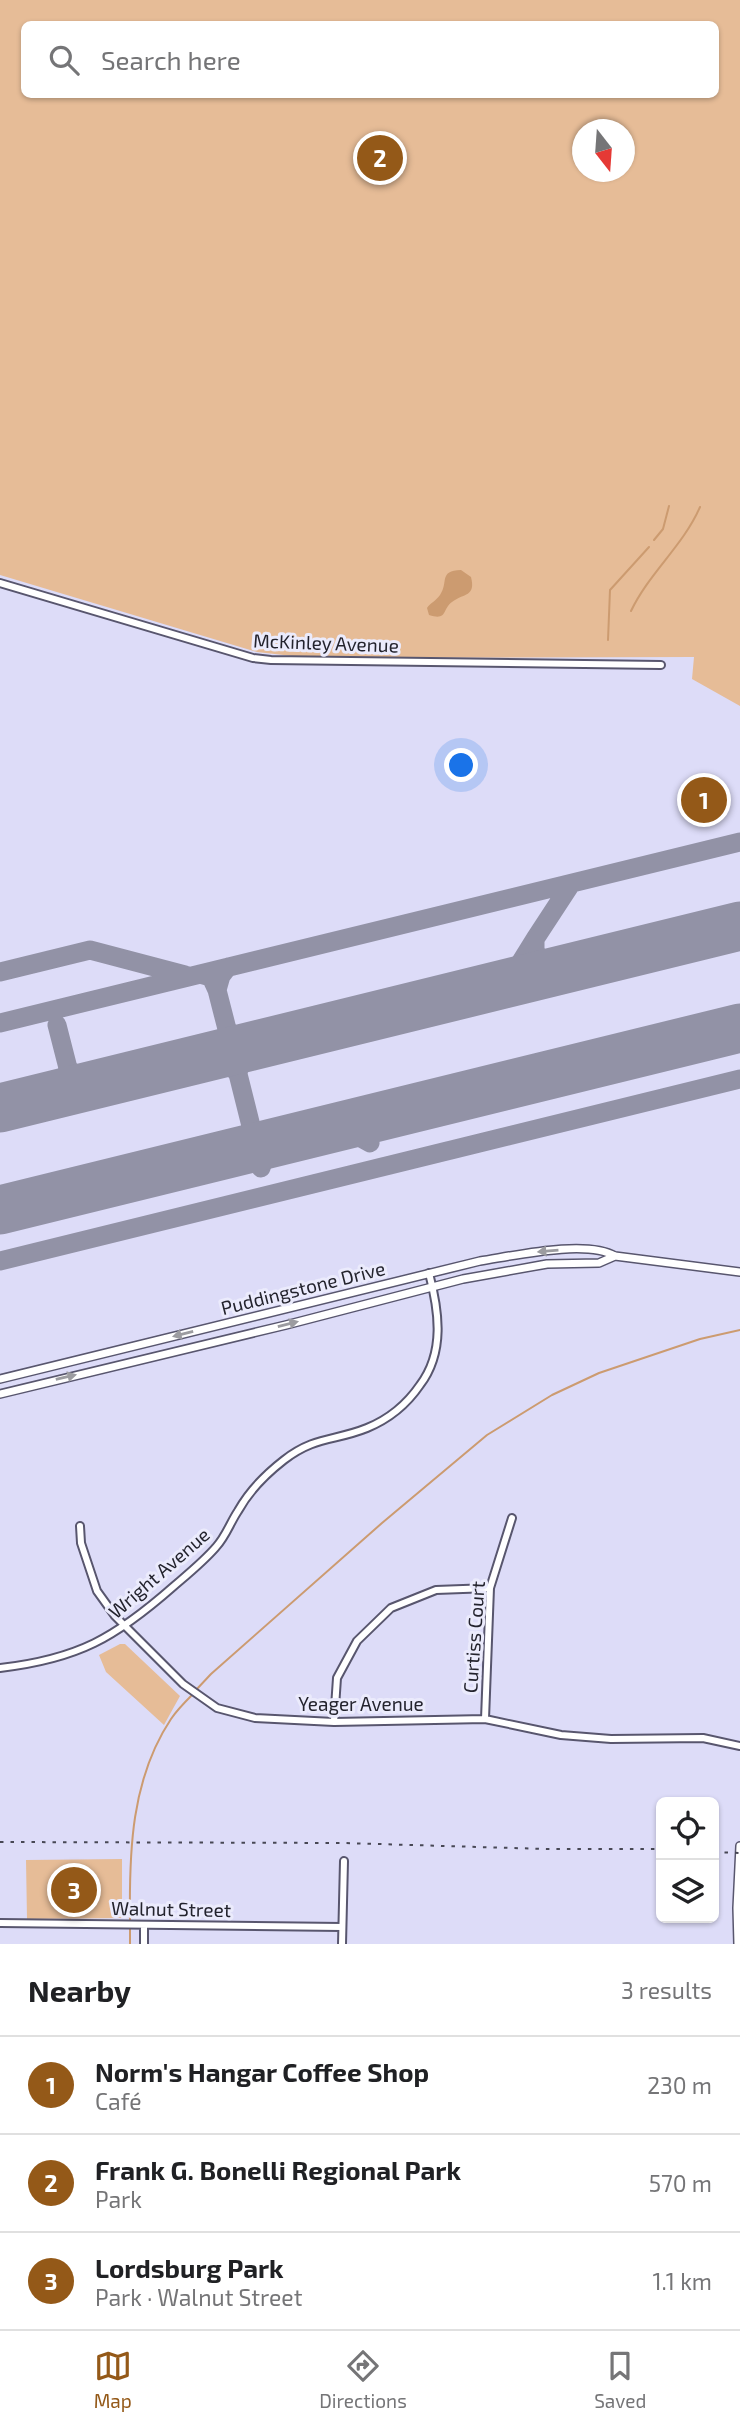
<!DOCTYPE html>
<html lang="en">
<head>
<meta charset="utf-8">
<style>
	:root { --surface:#fff; --page:#f2f2f2; --text:#202124; --muted:#757577; --line:#e0e0e0; --accent:#945918 }
	body { margin:0; font-family:"Exo 2",sans-serif; background:var(--page); color:var(--text) }
	.controls { position:absolute; right:21px; bottom:21px; display:grid; overflow:hidden; border-radius:10px; box-shadow:0 2px 5px #0004 }
	.controls button { width:63px; height:63px; display:grid; place-items:center; padding:0; border:0; border-bottom:2px solid var(--line); background:var(--surface); color:var(--text); font:35px sans-serif }
	.compass { position:absolute; left:572px; top:119px; width:63px; height:63px; border-radius:50%; background:var(--surface); box-shadow:0 2px 5px #0004; rotate:163deg }
	.you { position:absolute; left:462px; top:766px; width:24px; height:24px; margin:-18px; border:5px solid #fff; border-radius:50%; background:#1a73e8; box-shadow:0 0 0 10px #1a73e833 }
	.badge { display:grid; place-items:center; width:46px; height:46px; border-radius:50%; background:var(--accent); color:#fff; font-size:23px; font-weight:700 }
	.pin { position:absolute; translate:-50% -50%; border:4px solid #fff; box-shadow:0 2px 7px #0006 }
	.list { margin:0; padding:0; list-style:none }
	h2 { display:flex; justify-content:space-between; align-items:center; height:91px; margin:0; padding:0 28px; font-size:30px }
	h2 small { font-size:23px; font-weight:400; color:var(--muted) }
	.list li { display:grid; grid-template-columns:46px 1fr auto; gap:21px; align-items:center; box-sizing:border-box; height:98px; padding:0 28px; border-top:2px solid var(--line) }
	.list b { display:block; font-size:26px; white-space:nowrap }
	.list p { margin:0; font-size:23px; white-space:nowrap; color:var(--muted) }
	.list em { font-size:23px; font-style:normal; color:var(--muted) }
	.icon { flex:none; width:38px; height:38px; fill:none; stroke:currentColor; stroke-width:2; stroke-linecap:round; stroke-linejoin:round }
	.map { position:relative; flex:none; width:740px; height:1944px; overflow:hidden }
	.search { position:absolute; background:var(--surface); box-shadow:0 2px 5px #0004; left:21px; right:21px; top:21px; height:77px; display:flex; align-items:center; gap:18px; box-sizing:border-box; padding:0 24px; border-radius:10px; color:var(--muted); font-size:26px }
	.sheet { height:385px; background:var(--surface) }
	nav { display:flex; justify-content:space-around; align-items:center; box-sizing:border-box; height:98px; border-top:2px solid var(--line); background:var(--surface); font-size:19px; color:var(--muted) }
	nav a { display:grid; justify-items:center; gap:4px }
	nav .on { color:var(--accent) }
	.map>svg:first-child { display:block }
	.green { fill:#e6bc97; fill-rule:evenodd }
	.water { fill:#cc9b70 }
	.lines { fill:none; stroke-linecap:round; stroke-linejoin:round }
	.stream { stroke:#cc9b70; stroke-width:2 }
	.taxiway { stroke:#9292a6; stroke-width:19 }
	.runway { stroke:#9292a6; stroke-width:49 }
	.minor-casing { stroke:#58566e; stroke-width:10 }
	.tertiary-casing { stroke:#58566e; stroke-width:10 }
	.minor { stroke:#fff; stroke-width:6 }
	.tertiary { stroke:#fff; stroke-width:7 }
	.rail { stroke:#474754; stroke-width:2; stroke-dasharray:3.5 7; stroke-linecap:butt }
	.oneway { fill:#9c9ca0 }
	.labels { text-anchor:middle; stroke-width:6; stroke-linejoin:round; paint-order:stroke }
	.street-label { font-size:19px; fill:#23232d; stroke:#ebebfc }
</style>
</head>
<body>
<div class="map">
<svg width="740" height="1944" viewBox="0 0 740 1944">
	<rect width="100%" height="100%" fill="#dddcf8"/>
	<path class="green" d="M0 0H740V706L692 679 694 657 310 658 257 652 0 575ZM24 24H716V94H24ZM582 130H624V172H582Z
		M120 1644H125L180 1696 164 1725 106 1672 99 1655Z
		M122 1859V1918L27 1919 26 1860Z"/>
	<path class="water" d="M461 570 471 577C476 597 464 593 452 602 442 609 448 621 429 615L427 608C430 603 436 601 440 595 449 582 438 571 461 570Z"/>
	<g class="lines">
		<path class="stream" d="M654 540 663 529 669 506
			M631 611C649 573 683 546 700 507
			M608 640 610 590 649 547
			M196 1690 211 1674 382 1523 487 1435 552 1395 599 1373 700 1339 740 1330
			M130 1922C129 1852 131 1779 171 1719 177 1710 185 1702 192 1695
			M130 1928V1944"/>
		<path class="taxiway" d="M733 928 740 923
			M535 939 571 884
			M0 972 90 950 185 975
			M200 974 211 977 217 990 221 976 228 967
			M492 988 512 976 535 939V951L543 963 564 970
			M217 990 227 1029
			M0 1023 740 842
			M57 1025 68 1068
			M217 1055 230 1064 238 1074 240 1061 251 1047
			M213 1056 225 1040 227 1029 238 1041 254 1046
			M238 1074 251 1126
			M57 1094 64 1085 68 1068 81 1081 95 1085
			M327 1130 350 1132 370 1143 365 1135 366 1126 376 1118
			M234 1152 245 1143 251 1126 261 1138 278 1142
			M234 1152 252 1158 261 1168 266 1152 278 1142
			M0 1261 740 1079"/>
		<path class="runway" d="M0 1108 740 926
			M0 1210 740 1028"/>
		<defs>
			<path id="minor" d="M0 583 253 658 271 660 661 665
				M80 1526 81 1543 97 1591 115 1616 183 1684 217 1708 255 1718 334 1722 485 1719 561 1735 611 1739 703 1738 740 1746
				M0 1668C78 1659 115 1638 174 1586 188 1574 204 1561 216 1547 226 1536 230 1523 238 1511 249 1491 266 1474 284 1460 315 1436 335 1441 367 1428 389 1419 407 1404 420 1385 445 1352 439 1311 429 1273
				M485 1719 490 1588 512 1518
				M334 1722 337 1678 357 1641 391 1608 436 1590 490 1588
				M0 1923 342 1927
				M144 1944V1925
				M342 1944 344 1861"/>
			<path id="tertiary" d="M0 1379 480 1261C513 1256 586 1239 615 1256L740 1272
				M0 1394 286 1325 463 1279 547 1264 599 1263 615 1256
				M738 1944 737 1908 740 1846"/>
		</defs>
		<use href="#minor" class="minor-casing"/>
		<use href="#tertiary" class="tertiary-casing"/>
		<use href="#minor" class="minor"/>
		<use href="#tertiary" class="tertiary"/>
		<path class="rail" d="M0 1842 344 1843 546 1849H661
			M714 1852 740 1853"/>
	</g>
	<defs><path id="oneway-solid" d="M-6-.8H1V-3.2L6.5 0L1 3.2V.8H-6Z" transform="scale(1.75)"/></defs>
	<g class="oneway">
		<use href="#oneway-solid" transform="translate(548 1251) rotate(175)"/>
		<use href="#oneway-solid" transform="translate(288 1324) rotate(-14)"/>
		<use href="#oneway-solid" transform="translate(183 1334) rotate(166)"/>
		<use href="#oneway-solid" transform="translate(66 1377) rotate(-13)"/>
	</g>
	<g class="labels">
		<g class="street-label">
			<text transform="translate(326 643) rotate(2)" y="7">McKinley Avenue</text>
			<text transform="translate(303 1288) rotate(-14)" y="7">Puddingstone Drive</text>
			<text transform="translate(159 1573) rotate(-41)" y="7">Wright Avenue</text>
			<text transform="translate(474 1637) rotate(-86)" y="7">Curtiss Court</text>
			<text x="361" y="1711">Yeager Avenue</text>
			<text transform="translate(171 1909) rotate(1)" y="7">Walnut Street</text>
		</g>
	</g>
</svg>
<div class="controls">
<button><svg class="icon" aria-label="locate" viewBox="0 0 24 24"><circle cx="12" cy="12" r="6"/><path d="M12 2v4M12 18v4M2 12h4M18 12h4"/></svg></button>
<button><svg class="icon" aria-label="layers" viewBox="0 0 24 24"><path d="M12 4l9 5-9 5-9-5zM3 14l9 5 9-5"/></svg></button>
</div>
<svg class="compass" viewBox="-18 -18 36 36"><path d="M0-13l5 13h-10z" fill="#e53935"/><path d="M0 13l5-13h-10z" fill="#757577"/></svg>
<div class="you"></div>
<div class="pin badge" style="left:704px;top:800px">1</div>
<div class="pin badge" style="left:380px;top:158px">2</div>
<div class="pin badge" style="left:74px;top:1890px">3</div>
<div class="search"><svg class="icon" aria-label="search" viewBox="0 0 24 24"><circle cx="10" cy="10" r="6"/><path d="M15 15l6 6"/></svg>Search here</div>
</div>
<section class="sheet">
<h2>Nearby<small>3 results</small></h2>
<ul class="list">
<li><span class="badge">1</span><div><b>Norm's Hangar Coffee Shop</b><p>Café</p></div><em>230 m</em></li>
<li><span class="badge">2</span><div><b>Frank G. Bonelli Regional Park</b><p>Park</p></div><em>570 m</em></li>
<li><span class="badge">3</span><div><b>Lordsburg Park</b><p>Park · Walnut Street</p></div><em>1.1 km</em></li>
</ul>
</section>
<nav>
<a class="on"><svg class="icon" aria-label="map" viewBox="0 0 24 24"><path d="M3 6l6-2 6 2 6-2v14l-6 2-6-2-6 2zM9 4v14M15 6v14"/></svg>Map</a>
<a><svg class="icon" aria-label="directions" viewBox="0 0 24 24"><path d="M12 3l9 9-9 9-9-9zM9 14v-3h6M13 9l2 2-2 2"/></svg>Directions</a>
<a><svg class="icon" aria-label="saved" viewBox="0 0 24 24"><path d="M7 4h10v16l-5-4-5 4z"/></svg>Saved</a>
</nav>
</body>
</html>
